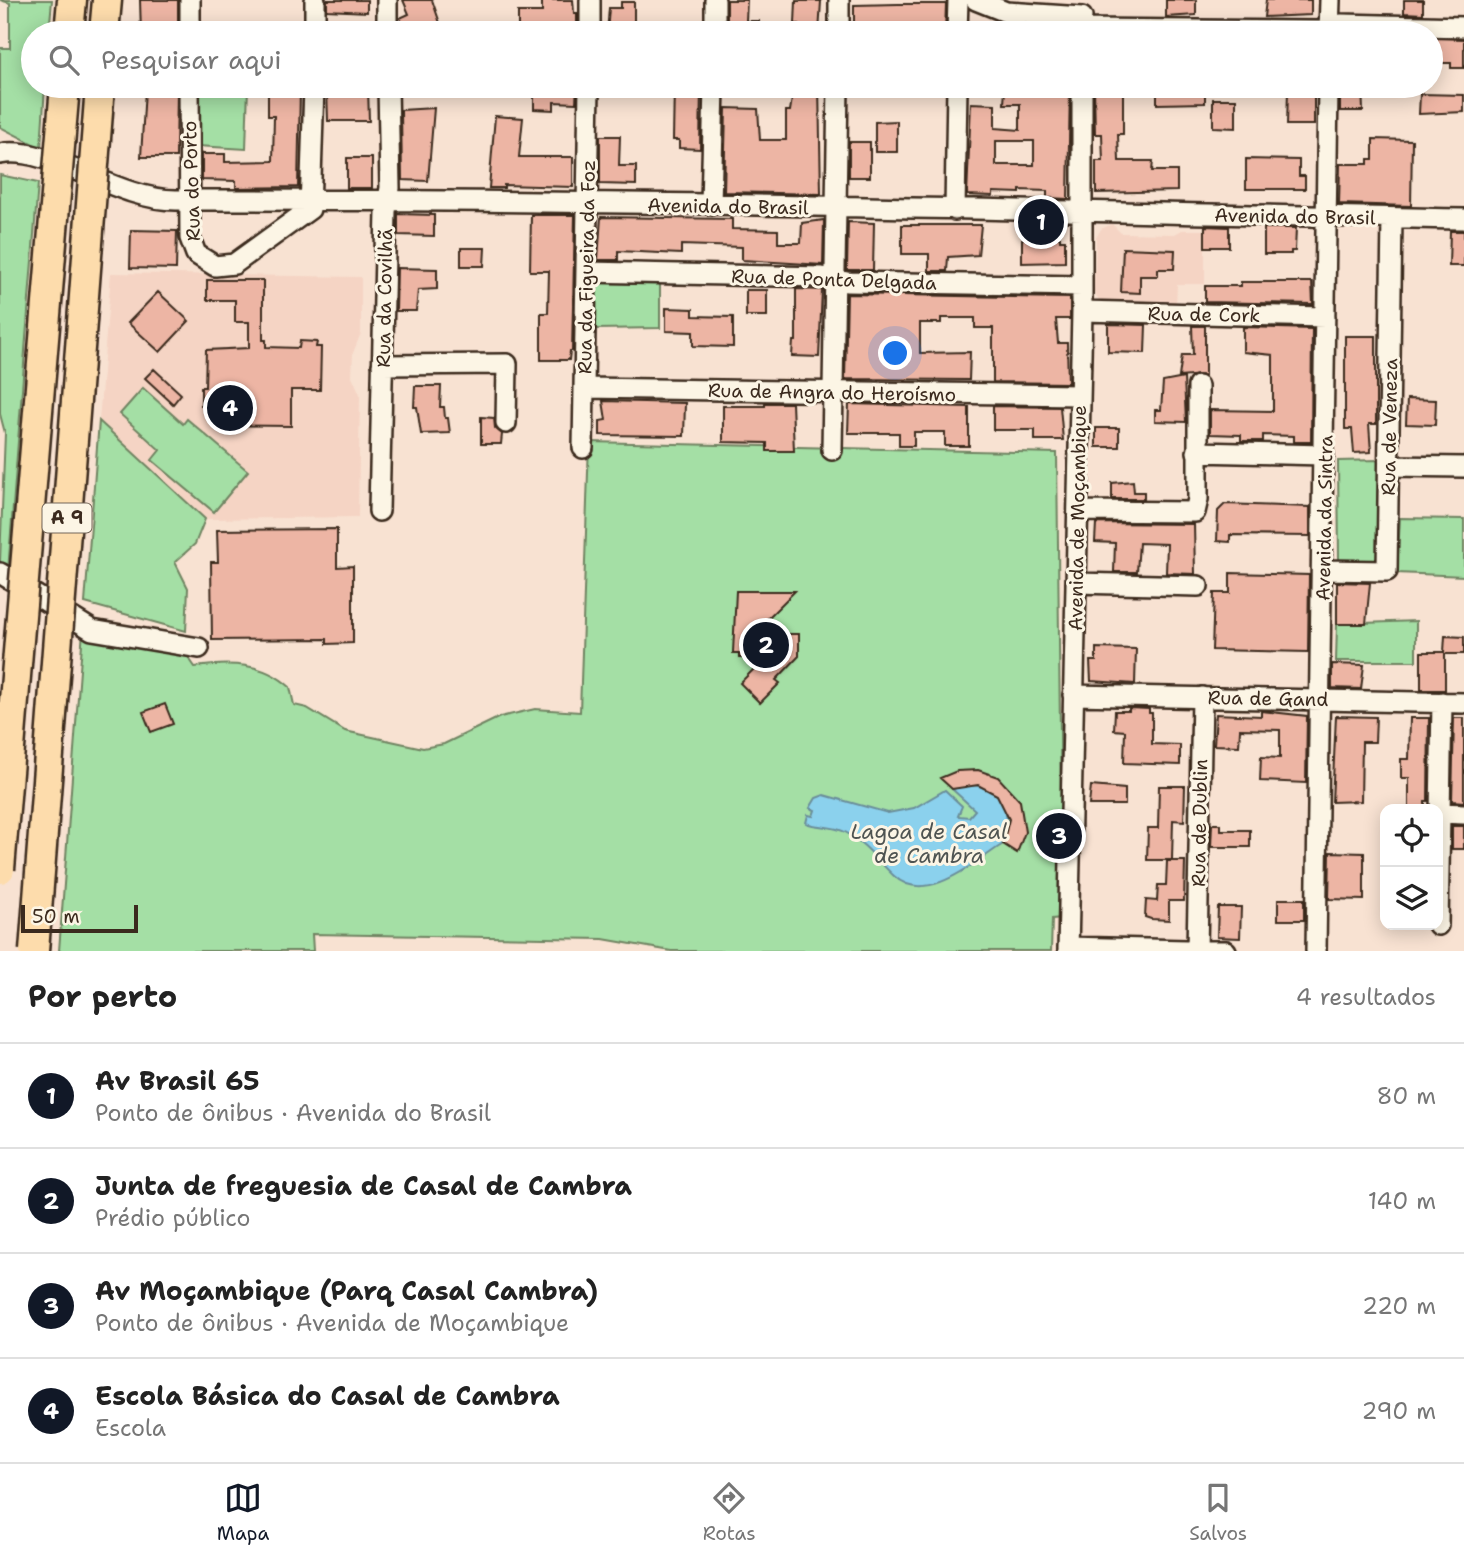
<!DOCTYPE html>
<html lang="pt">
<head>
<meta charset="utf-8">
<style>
	:root { --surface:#fff; --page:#f2f2f2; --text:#222; --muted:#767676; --line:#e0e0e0; --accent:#111827 }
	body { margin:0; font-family:"Shantell Sans",sans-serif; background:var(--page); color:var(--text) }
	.controls { position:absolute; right:21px; bottom:21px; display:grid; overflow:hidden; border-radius:14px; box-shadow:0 4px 18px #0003 }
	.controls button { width:63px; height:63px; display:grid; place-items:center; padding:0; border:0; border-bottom:2px solid var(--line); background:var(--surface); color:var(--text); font:35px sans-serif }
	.scale { position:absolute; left:21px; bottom:18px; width:117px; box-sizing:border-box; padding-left:7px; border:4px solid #3b2a1e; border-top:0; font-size:19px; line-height:24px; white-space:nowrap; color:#3b2a1e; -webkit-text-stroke:5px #fcf5e5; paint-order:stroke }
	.you { position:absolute; left:896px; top:354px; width:24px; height:24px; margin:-18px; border:5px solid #fff; border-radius:50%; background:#1a73e8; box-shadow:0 0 0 10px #1a73e833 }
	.badge { display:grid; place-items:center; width:46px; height:46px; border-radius:50%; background:var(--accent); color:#fff; font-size:23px; font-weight:700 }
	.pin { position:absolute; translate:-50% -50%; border:4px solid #fff; box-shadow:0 2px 7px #0006 }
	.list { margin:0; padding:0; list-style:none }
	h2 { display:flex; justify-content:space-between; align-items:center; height:91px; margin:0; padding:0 28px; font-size:30px }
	h2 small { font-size:23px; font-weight:400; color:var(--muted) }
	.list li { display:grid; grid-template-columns:46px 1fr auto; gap:21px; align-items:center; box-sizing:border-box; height:105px; padding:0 28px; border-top:2px solid var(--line) }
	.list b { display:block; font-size:26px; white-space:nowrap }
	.list p { margin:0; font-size:23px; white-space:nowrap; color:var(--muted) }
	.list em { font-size:23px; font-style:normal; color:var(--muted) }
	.icon { flex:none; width:38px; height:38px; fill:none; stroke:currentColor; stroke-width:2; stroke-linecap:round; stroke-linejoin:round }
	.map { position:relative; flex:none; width:1464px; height:951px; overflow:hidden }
	.search { position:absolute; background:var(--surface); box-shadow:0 4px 18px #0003; left:21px; right:21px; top:21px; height:77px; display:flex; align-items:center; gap:18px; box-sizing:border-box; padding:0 24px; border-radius:38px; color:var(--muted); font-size:26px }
	.sheet { height:511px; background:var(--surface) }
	nav { display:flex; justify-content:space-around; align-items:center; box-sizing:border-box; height:98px; border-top:2px solid var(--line); background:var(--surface); font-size:19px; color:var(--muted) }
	nav a { display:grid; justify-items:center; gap:4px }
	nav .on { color:var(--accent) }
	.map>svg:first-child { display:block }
	.built { fill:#f5d4c4 }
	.green { fill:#a4dfa5; stroke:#708462; stroke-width:2 }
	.water { fill:#8bd1ed; stroke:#6b8e9a; stroke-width:2 }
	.building { fill:#edb5a4; stroke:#3b2a1e; stroke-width:2; fill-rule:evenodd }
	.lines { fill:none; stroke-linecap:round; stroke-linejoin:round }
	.minor-casing { stroke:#3b2a1e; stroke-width:24 }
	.highway-casing { stroke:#3b2a1e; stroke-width:33 }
	.minor { stroke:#fcf5e5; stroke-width:19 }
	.highway { stroke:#fddcac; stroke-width:28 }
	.highway-bridge-casing { stroke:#3b2a1e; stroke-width:33; stroke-linecap:butt }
	.highway-bridge { stroke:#fddcac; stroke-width:28 }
	.labels { text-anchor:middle; stroke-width:6; stroke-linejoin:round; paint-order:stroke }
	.shield { fill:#fcf5e5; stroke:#75675a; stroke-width:2 }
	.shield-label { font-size:18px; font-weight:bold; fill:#3b2a1e }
	.street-label { font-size:19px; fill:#3b2a1e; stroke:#fcf5e5 }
	.water-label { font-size:21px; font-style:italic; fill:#4f5452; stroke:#fcf5e5 }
</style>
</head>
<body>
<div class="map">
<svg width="1464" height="951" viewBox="0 0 1464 951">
	<rect width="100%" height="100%" fill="#f8e2d2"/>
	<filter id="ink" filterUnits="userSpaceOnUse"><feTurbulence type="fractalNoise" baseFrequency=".0143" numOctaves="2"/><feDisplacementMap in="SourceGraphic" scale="14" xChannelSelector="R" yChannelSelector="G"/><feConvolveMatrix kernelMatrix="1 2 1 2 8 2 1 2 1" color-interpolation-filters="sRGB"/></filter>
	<g filter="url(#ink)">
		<path class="built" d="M1112 224 1121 233 1175 234 1182 230H1205V284H1177L1176 307 1101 304 1094 291 1096 238 1101 229Z
			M111 273 361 277V333L353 353 352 376 360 394 358 517 205 519 99 421Z"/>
		<path class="green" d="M0 0H52L49 33H33V86H45L41 148 0 127V48H10V3Z
			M197 86H248L246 149 197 146Z
			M0 175 38 183 8 571 0 561 5 433 0 414Z
			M660 280V328L595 329V281Z
			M143 388 183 424 187 419 248 471 214 512 152 460 160 450 120 414Z
			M99 421 205 519 195 544 175 562 188 588 186 631 85 603Z
			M589 442 1057 453 1062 918 1052 919 1051 951H671L603 939 312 934 313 951H59L83 630 184 651 195 667C229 662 263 662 290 687L294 705 307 708 345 731 423 748 444 744 500 717 535 709 580 712Z
			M1379 460 1380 560H1339L1338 461Z
			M1400 518 1464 519V576L1397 573Z
			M1416 621V661H1336L1337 624Z"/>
		<path class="water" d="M969 785C1007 787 1011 812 1003 844 975 862 926 906 894 876 878 861 866 844 847 833 833 825 818 828 806 823L808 815 813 816 815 810 810 808 816 798 824 795 888 813 914 808 945 790 962 806 958 816 969 817 975 810 952 789Z"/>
		<path class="building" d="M140 0H178V28H172V33H141Z
			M327 0H367V12L327 10Z
			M403 0H432L441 26 423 33H407L400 18 409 14Z
			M542 0H573L574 13H577V33H518V12H542Z
			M727 0H747L746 21H759V33H727Z
			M1166 0H1196V15L1166 17Z
			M1266 0H1311V15L1264 17Z
			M1404 0H1423V14L1404 13Z
			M796 1H821L819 33H799V24H795Z
			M621 2H634V33H607L609 8H621Z
			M898 4H946L945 33H854V5Z
			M1431 38 1464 39V68H1451V63H1431Z
			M549 86H577L576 103 554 102V110L534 109V90L548 91Z
			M674 86H701L700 149 679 148V140H673Z
			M794 86H819L821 194 724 192 726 108 758 109 760 140H786V111H790Z
			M1041 86H1070L1068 199 1047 198V191L1020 190V193L993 192V196L967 195 971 103 995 104V128L1020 130V104H1004L1005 89 1041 90ZM996 141H1034V165H996Z
			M1094 86H1123V134H1118L1119 161H1153L1152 171H1177V191L1096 193V161H1103L1102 134H1095Z
			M1157 86H1205V103L1157 104Z
			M1340 86H1362L1363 111H1340Z
			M368 88 369 121H328L327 89Z
			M145 89 177 90 176 157H141Z
			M300 89 298 187 236 188V181L202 180V154H225V162L273 161 274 116H268V90Z
			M1288 90H1314V125H1287Z
			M1420 94 1464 95V112L1419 114Z
			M1213 99H1236V128L1213 127Z
			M434 108 428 181 402 180 401 110Z
			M495 116 523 118 519 157H573V187L504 185V188H489Z
			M897 121V152H875V122Z
			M600 136H620L619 166H636V185L600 184Z
			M1373 139 1412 140 1411 206 1339 204 1340 164H1368V159H1373Z
			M849 142H870V177H849Z
			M347 158H372V188H347Z
			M1246 159 1299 160V176H1305V189H1246Z
			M398 214 434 215V236L398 235Z
			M531 215H575L572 351H570L569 360H541V313H548L549 271H530Z
			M601 217 732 219V229L778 230V243H801L802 223 824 220 823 265 742 260V247L681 245V254L618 251V260H598Z
			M848 222 874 223 873 270H847Z
			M902 225H981L978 255 948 257 947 271H929V254H902Z
			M1205 226 1229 227V247H1205Z
			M1264 228H1296L1295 251H1291V254H1264Z
			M131 230 177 231 176 269 130 268Z
			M1450 231H1464V266H1449Z
			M1029 237H1060V240H1065V262L1022 263V239Z
			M461 248H485L484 266H461Z
			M1123 248 1175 250 1174 269H1158V276H1140V293L1121 292Z
			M397 268 437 269V289L418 290 416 311H396Z
			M207 280H263V340H266V347L299 348 300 341 317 342 316 347H321L320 390H291V426L213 425 214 405H201V387H205L206 350 249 348V322H235V300H207Z
			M1241 282H1312L1313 304 1205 302V286H1241Z
			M796 289 822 290 819 357 792 356 793 341H796Z
			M746 290H767V316H746Z
			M158 292 189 321 160 352 128 323Z
			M847 294 1070 298V319H1056L1058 343H1067L1068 383 993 382V328H975V318H941V323H920V353L970 352 969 380 845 379Z
			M666 308 693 309V316L733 317V347L693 346V332L666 331Z
			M1108 324 1146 325 1145 353 1108 352Z
			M1192 326H1205V375L1179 377 1182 355H1193Z
			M1243 327 1312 329 1311 442H1294V436L1263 435V441H1241V435L1210 434V410L1273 411V355L1243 352Z
			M1345 336H1376V424H1369L1371 452 1354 453 1352 429H1345Z
			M154 369 181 394 173 404 145 378Z
			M1184 378 1186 422 1155 421V410H1161L1163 382Z
			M415 386H441L440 407H444L445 418H448L450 433 421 434 417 407H414Z
			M1407 399 1436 400 1435 425 1406 424Z
			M603 401 685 403 684 436 600 435V421L606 420Z
			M765 403H792L794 451H767V443L723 442V406H765Z
			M849 404 969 407V446H945V432H914V446H899V433H848Z
			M993 406 1060 407 1063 440H1035V430H993Z
			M481 417 494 418 495 428 502 434 501 444H481Z
			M1096 428H1119V447H1096Z
			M1133 481 1134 492H1144V499H1112V483Z
			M1225 504 1310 507V536L1230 535V542L1217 541 1218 511Z
			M1096 523 1194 524 1195 574 1166 573 1167 544 1139 543 1137 572H1114L1115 543 1095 542Z
			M337 529V567L353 566V643L327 644V639L212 640 211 562H218L217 530Z
			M1230 573 1309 575 1308 652 1212 650 1214 593H1230Z
			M1337 582 1370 583 1366 624H1337Z
			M736 591H795L752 634H799V656L776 680 780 683 760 703 740 683 765 658H739V653H733Z
			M1445 636 1464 637V654H1445V690H1421V652H1444Z
			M1096 648 1136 649 1135 684 1091 681 1090 661H1096Z
			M1332 664 1364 665 1361 689 1332 688Z
			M165 704 173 724 151 732 143 712Z
			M1129 708 1149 709V713H1152V744L1180 745V765L1124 763 1125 731 1114 730 1115 711H1129Z
			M1261 711 1307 716 1306 783 1260 781 1261 757 1280 758V730L1240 729 1239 746 1214 745 1216 714 1261 716Z
			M1336 716 1376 717 1375 742H1362L1361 801 1332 802Z
			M1410 718H1429L1428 801H1425V809H1409V778H1401V759H1409Z
			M1454 718H1464V802L1452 801Z
			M978 770 998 777 1020 801 1025 832 1017 853 1003 844 1009 819 997 795 978 785 952 789 940 778 957 771Z
			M1091 786 1125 789V805H1089Z
			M1159 786H1185L1184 821 1173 820 1172 860H1147L1148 828H1158Z
			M1212 824H1221V830H1250V847H1211Z
			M1452 826H1464V849H1452Z
			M1330 852 1364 853V900L1329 899Z
			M1167 861H1185L1184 901H1169V920L1151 919 1145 917 1146 900 1157 901 1158 885H1166Z
			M1278 899H1304V920H1278Z
			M1218 907H1241L1240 938 1217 937Z"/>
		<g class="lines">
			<defs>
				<path id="minor" d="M387 0V33
					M976 0 1006 12 1082 17
					M1082 29 1321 31 1341 24 1464 27
					M190 33V0
					M315 33V0
					M590 33V0
					M715 33V0
					M839 33V0
					M957 33 958 0
					M1329 33 1330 0
					M189 86 190 238 196 254 215 266 234 264 310 209 314 86
					M0 154C48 144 116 200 176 200 606 199 1035 211 1464 219
					M711 205 714 86
					M955 210 957 86
					M587 272 822 277 847 282 1082 286
					M1082 311 1325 317
					M382 365 507 364 506 423
					M584 388 1080 395
					M583 448 589 86
					M832 450 838 86
					M1197 452 1324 455
					M1389 466 1464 467
					M379 511 386 211 390 188 388 86
					M1078 511 1195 512 1198 499V386
					M1323 570 1387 571 1392 218
					M0 573 92 630 199 648
					M1076 583 1198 586
					M1073 695 1464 703
					M1440 813 1464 814
					M1438 925 1442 702
					M1068 947 1226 951
					M1197 950 1202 697
					M1068 951 1082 311V86
					M1316 951 1328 86"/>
				<path id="highway" d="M69 33 72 0
					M104 33 107 0"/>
			</defs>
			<use href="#minor" class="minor-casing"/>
			<use href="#highway" class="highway-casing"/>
			<use href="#minor" class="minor"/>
			<use href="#highway" class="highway"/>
			<defs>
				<path id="highway-bridge" d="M0 869 65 86
					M34 951 100 86"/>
			</defs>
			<use href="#highway-bridge" class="highway-bridge-casing"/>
			<use href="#highway-bridge" class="highway-bridge"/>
		</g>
	</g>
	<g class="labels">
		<rect class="shield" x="42.5" y="503.5" width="49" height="29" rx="5"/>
		<g class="shield-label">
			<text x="67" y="524">A 9</text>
		</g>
		<g class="street-label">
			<text transform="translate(191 181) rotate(-92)" y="7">Rua do Porto</text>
			<text transform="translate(728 206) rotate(1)" y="7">Avenida do Brasil</text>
			<text transform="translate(1295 216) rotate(1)" y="7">Avenida do Brasil</text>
			<text transform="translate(586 267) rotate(-89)" y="7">Rua da Figueira da Foz</text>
			<text transform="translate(834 279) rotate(2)" y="7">Rua de Ponta Delgada</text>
			<text transform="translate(384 298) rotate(-89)" y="7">Rua da Covilhã</text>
			<text transform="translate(1204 314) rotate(1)" y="7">Rua de Cork</text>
			<text transform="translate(832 392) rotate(1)" y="7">Rua de Angra do Heroísmo</text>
			<text transform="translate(1389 427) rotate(-89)" y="7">Rua de Veneza</text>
			<text transform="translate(1077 518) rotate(-89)" y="7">Avenida de Moçambique</text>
			<text transform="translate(1324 518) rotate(-89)" y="7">Avenida da Sintra</text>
			<text transform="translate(1268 698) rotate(1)" y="7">Rua de Gand</text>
			<text transform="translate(1199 823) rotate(-89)" y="7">Rua de Dublin</text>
		</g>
		<g class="water-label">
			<text x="929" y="839">Lagoa de Casal<tspan x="929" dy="24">de Cambra</tspan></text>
		</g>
	</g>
</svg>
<div class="controls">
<button><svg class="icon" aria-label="locate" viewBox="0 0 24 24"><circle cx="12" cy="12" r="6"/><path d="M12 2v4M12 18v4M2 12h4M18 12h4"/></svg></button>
<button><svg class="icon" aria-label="layers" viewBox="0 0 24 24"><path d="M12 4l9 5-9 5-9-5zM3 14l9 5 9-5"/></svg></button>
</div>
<div class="scale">50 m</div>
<div class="you"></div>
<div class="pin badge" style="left:1041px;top:222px">1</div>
<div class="pin badge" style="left:766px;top:645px">2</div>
<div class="pin badge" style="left:1059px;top:836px">3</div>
<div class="pin badge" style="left:230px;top:408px">4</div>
<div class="search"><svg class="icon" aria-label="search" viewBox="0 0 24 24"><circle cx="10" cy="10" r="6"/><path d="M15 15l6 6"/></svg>Pesquisar aqui</div>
</div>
<section class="sheet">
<h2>Por perto<small>4 resultados</small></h2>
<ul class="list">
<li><span class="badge">1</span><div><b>Av Brasil 65</b><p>Ponto de ônibus · Avenida do Brasil</p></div><em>80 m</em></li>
<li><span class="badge">2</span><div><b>Junta de freguesia de Casal de Cambra</b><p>Prédio público</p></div><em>140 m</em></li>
<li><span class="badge">3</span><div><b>Av Moçambique (Parq Casal Cambra)</b><p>Ponto de ônibus · Avenida de Moçambique</p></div><em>220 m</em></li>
<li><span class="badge">4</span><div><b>Escola Básica do Casal de Cambra</b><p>Escola</p></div><em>290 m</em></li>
</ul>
</section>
<nav>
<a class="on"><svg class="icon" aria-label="map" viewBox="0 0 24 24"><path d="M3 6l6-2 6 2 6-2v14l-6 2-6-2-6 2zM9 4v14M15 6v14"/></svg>Mapa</a>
<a><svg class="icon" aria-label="directions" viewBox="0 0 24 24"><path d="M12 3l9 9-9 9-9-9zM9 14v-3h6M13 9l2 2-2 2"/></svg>Rotas</a>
<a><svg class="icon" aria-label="saved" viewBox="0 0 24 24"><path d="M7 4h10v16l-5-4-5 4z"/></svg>Salvos</a>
</nav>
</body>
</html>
